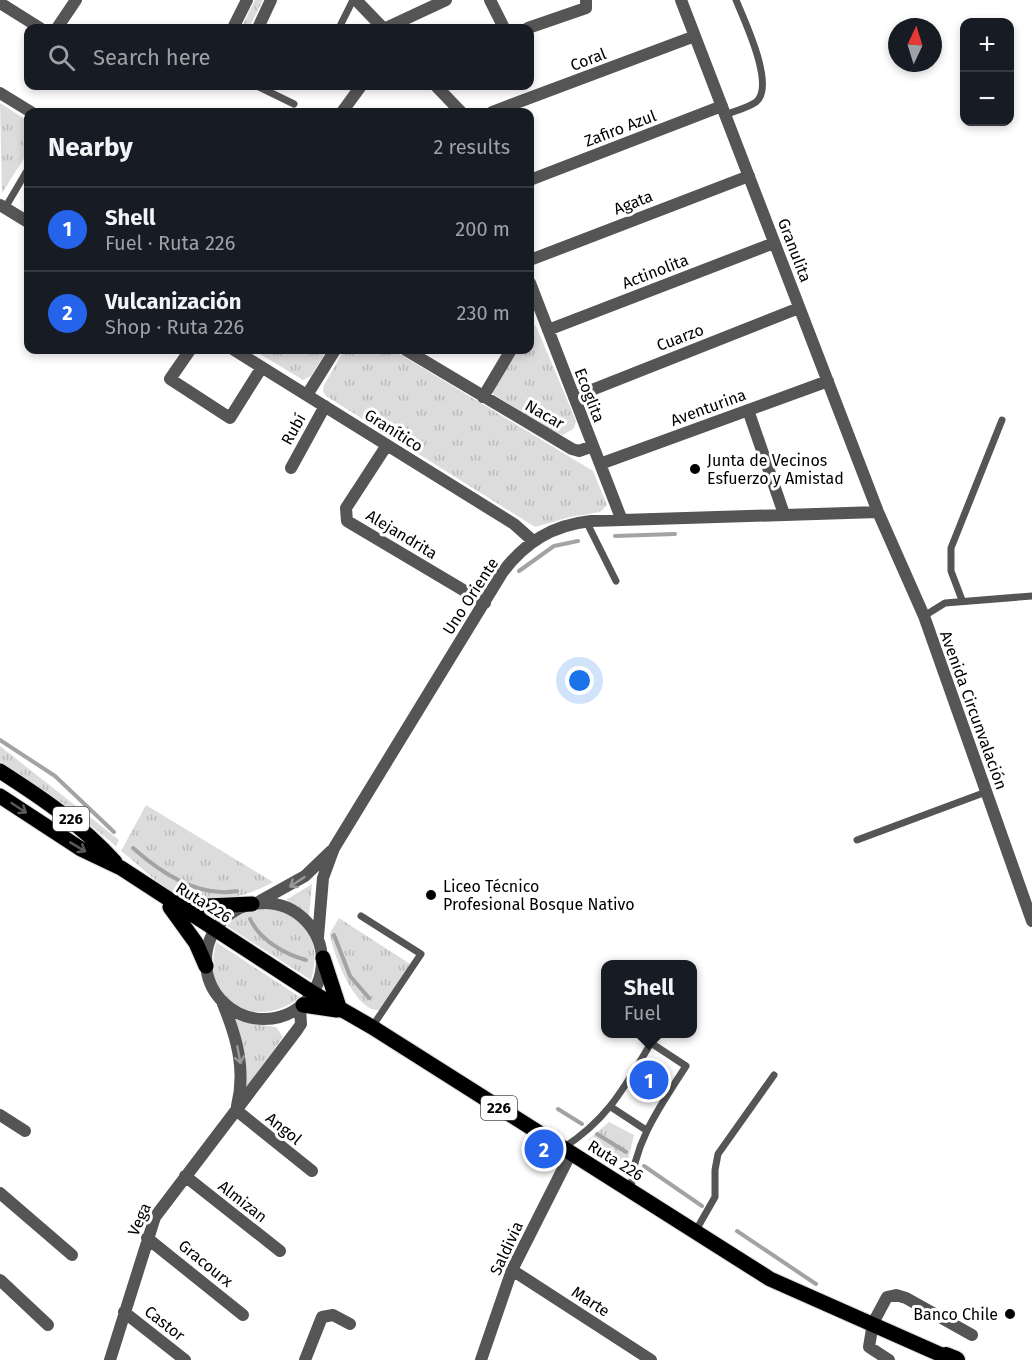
<!DOCTYPE html>
<html lang="en">
<head>
<meta charset="utf-8">
<style>
	:root { --surface:#171b24; --page:#242831; --text:#f1f3f6; --muted:#9ea1a6; --line:#363941; --accent:#2563eb }
	body { margin:0; font-family:"Fira Sans",sans-serif; background:var(--page); color:var(--text) }
	.controls { position:absolute; right:18px; top:18px; display:grid; overflow:hidden; border-radius:12px; box-shadow:0 3px 9px #0003 }
	.controls button { width:54px; height:54px; display:grid; place-items:center; padding:0; border:0; border-bottom:2px solid var(--line); background:var(--surface); color:var(--text); font:30px sans-serif }
	.compass { position:absolute; left:888px; top:18px; width:54px; height:54px; border-radius:50%; background:var(--surface); box-shadow:0 3px 9px #0003; rotate:4deg }
	.you { position:absolute; left:580px; top:681px; width:21px; height:21px; margin:-15px; border:4px solid #fff; border-radius:50%; background:#1a73e8; box-shadow:0 0 0 9px #1a73e833 }
	.badge { display:grid; place-items:center; width:39px; height:39px; border-radius:50%; background:var(--accent); color:#fff; font-size:20px; font-weight:700 }
	.pin { position:absolute; translate:-50% -50%; border:3px solid #fff; box-shadow:0 2px 6px #0006 }
	.popup { position:absolute; left:601px; top:960px; width:96px; height:78px; box-sizing:border-box; display:grid; place-content:center; border-radius:12px; background:var(--surface); filter:drop-shadow(0 2px 4px #0005); font-size:20px; white-space:nowrap; color:var(--muted) }
	.popup b { font-size:22px; color:var(--text) }
	.popup::after { content:''; position:absolute; left:50%; top:100%; margin-left:-12px; border:12px solid transparent; border-top-color:var(--surface) }
	.list { margin:0; padding:0; list-style:none }
	h2 { display:flex; justify-content:space-between; align-items:center; height:78px; margin:0; padding:0 24px; font-size:26px }
	h2 small { font-size:20px; font-weight:400; color:var(--muted) }
	.list li { display:grid; grid-template-columns:39px 1fr auto; gap:18px; align-items:center; box-sizing:border-box; height:84px; padding:0 24px; border-top:2px solid var(--line) }
	.list b { display:block; font-size:22px; white-space:nowrap }
	.list p { margin:0; font-size:20px; white-space:nowrap; color:var(--muted) }
	.list em { font-size:20px; font-style:normal; color:var(--muted) }
	.icon { flex:none; width:33px; height:33px; fill:none; stroke:currentColor; stroke-width:2; stroke-linecap:round; stroke-linejoin:round }
	.map { position:relative; flex:none; width:1032px; height:1360px; overflow:hidden }
	.search { position:absolute; background:var(--surface); box-shadow:0 3px 9px #0003; left:24px; top:24px; width:510px; height:66px; display:flex; align-items:center; gap:15px; box-sizing:border-box; padding:0 21px; border-radius:12px; color:var(--muted); font-size:22px }
	.panel { position:absolute; background:var(--surface); box-shadow:0 3px 9px #0003; left:24px; top:108px; width:510px; height:246px; border-radius:12px }
	.map>svg:first-child { display:block }
	.grass { fill:url(#grass-tufts) }
	.lines { fill:none; stroke-linecap:round; stroke-linejoin:round }
	.stream { stroke:#a3a3a3; stroke-width:4 }
	.primary-casing { stroke:#dbdbdb; stroke-width:17 }
	.motorway-casing { stroke:#dbdbdb; stroke-width:20 }
	.service { stroke:#555; stroke-width:7 }
	.minor { stroke:#555; stroke-width:12 }
	.primary { stroke:#000; stroke-width:15 }
	.motorway { stroke:#000; stroke-width:18 }
	.oneway { stroke:#595959 }
	.oneway2 { stroke:#999 }
	.poi-dot { fill:#000; stroke:#fff; stroke-width:2 }
	.labels { text-anchor:middle; stroke-width:6; stroke-linejoin:round; paint-order:stroke }
	.shield { fill:#fff; stroke:#4c4c4c; stroke-width:1.5 }
	.shield-label { font-size:15px; font-weight:bold; fill:#000 }
	.street-label { font-size:16px; fill:#000; stroke:#fff }
	.poi-label { font-size:16px; fill:#000; stroke:#fff; text-anchor:start }
</style>
</head>
<body>
<div class="map">
<svg width="1032" height="1360" viewBox="0 0 1032 1360">
	<defs>
		<pattern id="grass-tufts" width="24" height="20" patternUnits="userSpaceOnUse" patternTransform="scale(1.5)"><rect width="24" height="20" fill="#dcdcdc"/><path d="M3 7l-1-3M5 7V3M7 7l1-3M15 17l-1-3M17 17v-4M19 17l1-3" fill="none" stroke="#bbb"/></pattern>
	</defs>
	<rect width="100%" height="100%" fill="#fff"/>
	<path class="grass" d="M255 0H263L249 28H241Z
		M0 103 28 121V152L2 193Z
		M531 324 536 326 576 421 574 428 563 435 554 432 493 394V389L516 350H530Z
		M253 350H327L311 376 303 380Z
		M344 350H393L593 471 607 505 600 512 570 517 535 527 326 396 323 391 324 385Z
		M0 746 119 840 116 846 64 804 0 762Z
		M146 805 273 882C246 898 203 907 173 892 155 882 138 864 121 851Z
		M312 884 309 917 302 909 286 900Z
		M255 908C301 906 324 937 311 980L227 926 233 919Z
		M339 918 410 964 380 1010C355 1013 332 952 330 933Z
		M216 942 300 997C273 1020 228 1018 215 980 211 967 214 955 216 942Z
		M234 1017 246 1023 276 1027 283 1037 245 1090Z
		M609 1122 634 1135 627 1164 588 1140Z"/>
	<g class="lines">
		<path class="stream" d="M615 536 675 534
			M519 571 554 546 578 541
			M0 740 55 776 114 832
			M133 848C161 873 198 898 237 891
			M250 919C260 940 284 954 306 960
			M334 935 350 976 369 998
			M558 1109 582 1124
			M597 1134 626 1152
			M644 1166 702 1206
			M737 1231 816 1284"/>
		<defs>
			<path id="primary" d="M0 771C42 798 81 824 115 862
				M0 796 81 849 121 868 313 993 372 1027 770 1279 953 1360
				M175 900 206 906 252 904
				M170 907 196 943 206 966
				M323 958 340 1010
				M303 1005 337 1010"/>
			<path id="motorway" d="M946 1356 956 1360"/>
		</defs>
		<use href="#primary" class="primary-casing"/>
		<use href="#motorway" class="motorway-casing"/>
		<path class="service" d="M339 28 353 0
			M257 86 294 104
			M725 115C734 111 748 108 756 102 776 86 744 20 736 0
			M5 208 28 169
			M586 521 616 581
			M962 600 951 571V548L1002 420
			M924 616 945 603 1032 596
			M857 840 986 792
			M361 916 421 954 372 1027
			M611 1107 646 1130
			M563 1148C608 1119 624 1088 651 1043L686 1066C661 1105 633 1143 631 1190
			M695 1232 715 1197V1170L718 1154 774 1075"/>
		<path class="minor" d="M356 0 383 28
			M490 0 504 28
			M681 0 878 512 924 616 1032 921
			M0 3 40 28
			M57 28 76 0
			M233 28 247 0
			M258 28 271 0
			M386 28 446 0
			M528 28 586 8V0
			M436 86 461 112
			M0 93 31 112
			M342 112 361 86
			M492 112 695 36
			M530 180 722 106
			M0 205 28 222
			M530 260 749 176
			M530 283 621 518
			M548 330 774 243
			M190 350 170 379 230 418 262 367
			M234 350 514 524 533 541
			M406 350 572 449 579 451 593 446
			M307 395 335 350
			M483 397 511 350
			M574 397 799 308
			M748 410 784 514
			M387 445 346 508 347 521 485 603
			M600 464 828 381
			M291 468 325 406
			M260 901 305 876 331 851
			M206 961a58 58 0 1 1 116 0a58 58 0 1 1-116 0Z
			M318 937 323 878 334 848 502 573C525 542 553 525 591 521L878 512
			M223 1004C237 1038 246 1070 237 1106
			M236 1110 312 1171
			M0 1115 25 1131
			M185 1176 280 1251
			M0 1193 72 1255
			M147 1238 243 1315
			M512 1270 651 1360
			M0 1280 48 1325
			M124 1312 185 1360
			M110 1360 155 1217 297 1030 301 1024 300 1008
			M305 1360 322 1317 333 1315 350 1324
			M481 1360 512 1270 571 1153
			M889 1360 869 1347 873 1323 887 1297 896 1295 906 1298 972 1335"/>
		<use href="#primary" class="primary"/>
		<use href="#motorway" class="motorway"/>
	</g>
	<defs><path id="oneway-shaft" d="M-6 0H5M1.5-3L5.5 0L1.5 3" fill="none" stroke-width="1.6" stroke-linecap="round" stroke-linejoin="round" transform="scale(1.5)"/></defs>
	<g class="oneway">
		<use href="#oneway-shaft" transform="translate(19 808) rotate(33)"/>
		<use href="#oneway-shaft" transform="translate(78 847) rotate(31)"/>
	</g>
	<g class="oneway2">
		<use href="#oneway-shaft" transform="translate(297 882) rotate(146)"/>
		<use href="#oneway-shaft" transform="translate(239 1055) rotate(79)"/>
	</g>
	<g class="poi-dot">
		<circle cx="695" cy="469" r="6"/>
		<circle cx="431" cy="895" r="6"/>
		<circle cx="1010" cy="1314" r="6"/>
	</g>
	<g class="labels">
		<g class="shield">
			<rect x="53" y="807" width="36" height="24" rx="4.5"/>
			<rect x="481" y="1096" width="36" height="24" rx="4.5"/>
		</g>
		<g class="shield-label">
			<text x="71" y="824">226</text>
			<text x="499" y="1113">226</text>
		</g>
		<g class="street-label">
			<text transform="translate(588 59) rotate(-21)" y="6">Coral</text>
			<text transform="translate(620 128) rotate(-21)" y="6">Zafiro Azul</text>
			<text transform="translate(633 202) rotate(-21)" y="6">Agata</text>
			<text transform="translate(795 250) rotate(69)" y="6">Granulita</text>
			<text transform="translate(655 271) rotate(-21)" y="6">Actinolita</text>
			<text transform="translate(680 337) rotate(-21)" y="6">Cuarzo</text>
			<text transform="translate(590 395) rotate(69)" y="6">Ecoglita</text>
			<text transform="translate(708 407) rotate(-20)" y="6">Aventurina</text>
			<text transform="translate(545 414) rotate(30)" y="6">Nacar</text>
			<text transform="translate(293 429) rotate(-61)" y="6">Rubí</text>
			<text transform="translate(394 430) rotate(32)" y="6">Granítico</text>
			<text transform="translate(402 534) rotate(31)" y="6">Alejandrita</text>
			<text transform="translate(470 596) rotate(-57)" y="6">Uno Oriente</text>
			<text transform="translate(974 710) rotate(70)" y="6">Avenida Circunvalación</text>
			<text transform="translate(204 902) rotate(32)" y="6">Ruta 226</text>
			<text transform="translate(284 1128) rotate(39)" y="6">Angol</text>
			<text transform="translate(616 1160) rotate(32)" y="6">Ruta 226</text>
			<text transform="translate(243 1201) rotate(38)" y="6">Almizan</text>
			<text transform="translate(139 1219) rotate(-66)" y="6">Vega</text>
			<text transform="translate(506 1248) rotate(-65)" y="6">Saldivia</text>
			<text transform="translate(206 1263) rotate(39)" y="6">Gracourx</text>
			<text transform="translate(591 1301) rotate(33)" y="6">Marte</text>
			<text transform="translate(165 1323) rotate(38)" y="6">Castor</text>
		</g>
		<g class="poi-label">
			<text x="707" y="466">Junta de Vecinos<tspan x="707" dy="18">Esfuerzo y Amistad</tspan></text>
			<text x="443" y="892">Liceo Técnico<tspan x="443" dy="18">Profesional Bosque Nativo</tspan></text>
			<text x="998" y="1320" text-anchor="end">Banco Chile</text>
		</g>
	</g>
</svg>
<div class="controls">
<button>+</button>
<button>−</button>
</div>
<svg class="compass" viewBox="-18 -18 36 36"><path d="M0-13l5 13h-10z" fill="#e53935"/><path d="M0 13l5-13h-10z" fill="#9ea1a6"/></svg>
<div class="you"></div>
<div class="pin badge" style="left:649px;top:1080px">1</div>
<div class="popup"><b>Shell</b>Fuel</div>
<div class="pin badge" style="left:544px;top:1149px">2</div>
<div class="search"><svg class="icon" aria-label="search" viewBox="0 0 24 24"><circle cx="10" cy="10" r="6"/><path d="M15 15l6 6"/></svg>Search here</div>
<section class="panel">
<h2>Nearby<small>2 results</small></h2>
<ul class="list">
<li><span class="badge">1</span><div><b>Shell</b><p>Fuel · Ruta 226</p></div><em>200 m</em></li>
<li><span class="badge">2</span><div><b>Vulcanización</b><p>Shop · Ruta 226</p></div><em>230 m</em></li>
</ul>
</section>
</div>
</body>
</html>
